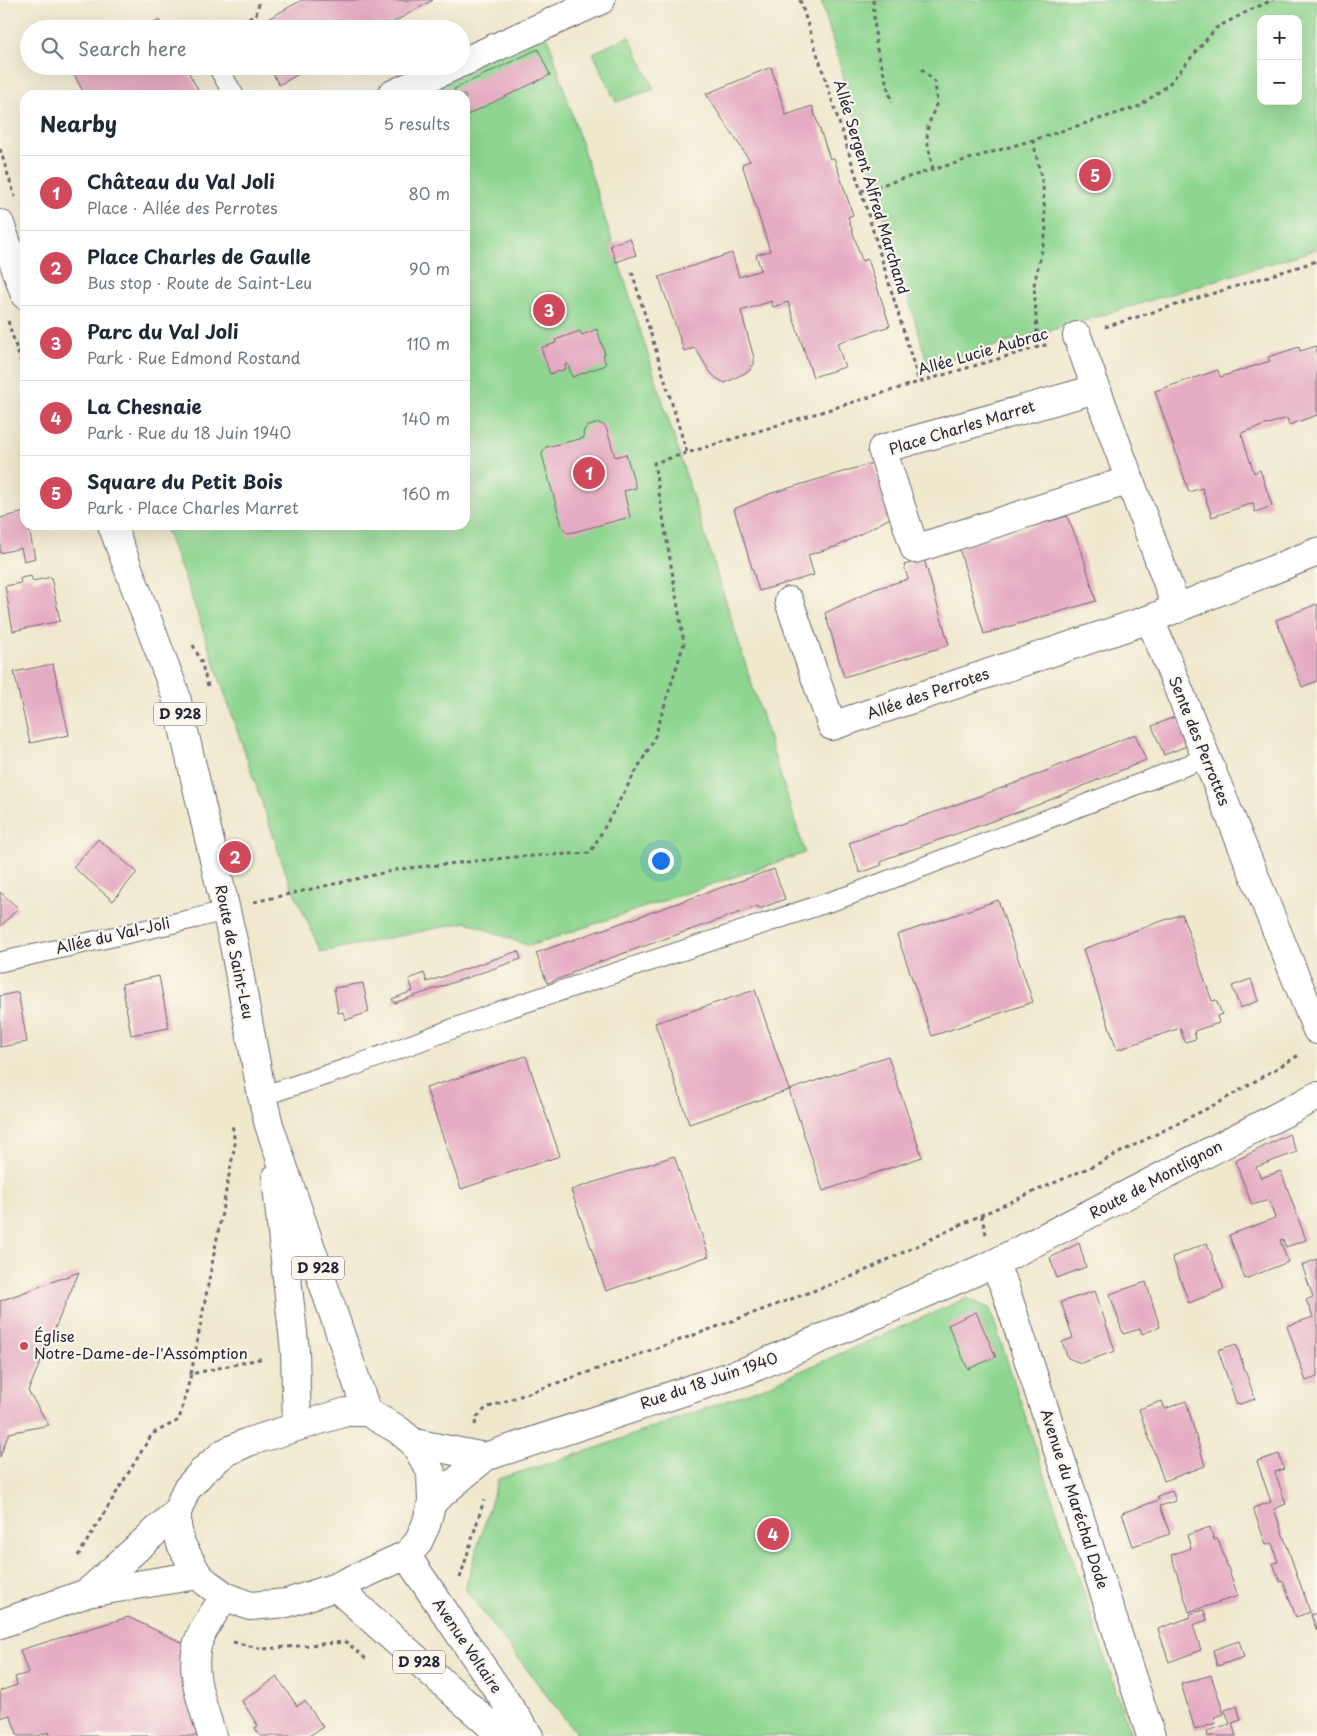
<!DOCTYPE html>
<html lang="en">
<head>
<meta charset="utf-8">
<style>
	:root { --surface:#fff; --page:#f6f6f7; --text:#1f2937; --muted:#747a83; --line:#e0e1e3; --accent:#d1495b }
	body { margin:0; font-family:"Playpen Sans",sans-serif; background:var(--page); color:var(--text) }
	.controls { position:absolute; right:15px; top:15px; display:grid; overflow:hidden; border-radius:10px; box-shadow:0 5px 20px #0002 }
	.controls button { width:45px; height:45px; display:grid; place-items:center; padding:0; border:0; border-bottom:1px solid var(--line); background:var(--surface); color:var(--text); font:25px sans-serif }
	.you { position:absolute; left:660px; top:860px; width:18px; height:18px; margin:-12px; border:4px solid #fff; border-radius:50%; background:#1a73e8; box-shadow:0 0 0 8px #1a73e833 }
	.badge { display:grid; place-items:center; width:32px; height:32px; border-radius:50%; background:var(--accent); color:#fff; font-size:16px; font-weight:700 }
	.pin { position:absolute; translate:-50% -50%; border:2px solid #fff; box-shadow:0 1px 5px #0006 }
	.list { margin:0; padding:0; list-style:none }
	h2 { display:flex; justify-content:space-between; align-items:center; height:65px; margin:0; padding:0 20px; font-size:21px }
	h2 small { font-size:16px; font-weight:400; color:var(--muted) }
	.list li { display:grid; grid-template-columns:32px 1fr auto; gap:15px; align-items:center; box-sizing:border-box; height:75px; padding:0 20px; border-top:1px solid var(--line) }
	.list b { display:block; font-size:19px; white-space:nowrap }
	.list p { margin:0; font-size:16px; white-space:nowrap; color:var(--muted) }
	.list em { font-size:16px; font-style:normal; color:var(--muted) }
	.icon { flex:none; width:28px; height:28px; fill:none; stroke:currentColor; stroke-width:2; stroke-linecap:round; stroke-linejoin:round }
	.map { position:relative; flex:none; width:1317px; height:1736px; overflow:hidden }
	.search { position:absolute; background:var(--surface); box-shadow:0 5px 20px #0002; left:20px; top:20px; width:450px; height:55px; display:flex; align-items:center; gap:12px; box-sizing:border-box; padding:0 18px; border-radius:28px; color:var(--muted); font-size:19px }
	.panel { position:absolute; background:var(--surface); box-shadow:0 5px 20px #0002; left:20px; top:90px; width:450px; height:440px; border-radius:15px }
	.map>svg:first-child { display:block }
	.green { fill:#8ed690; stroke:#587c66; fill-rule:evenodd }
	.building { fill:#e5abc2 }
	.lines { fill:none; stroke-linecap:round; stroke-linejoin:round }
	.service-casing { stroke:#6a676e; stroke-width:21 }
	.pedestrian-casing { stroke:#6a676e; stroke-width:30 }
	.minor-casing { stroke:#6a676e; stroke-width:30 }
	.secondary-casing { stroke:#6a676e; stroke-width:30 }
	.primary-casing { stroke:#6a676e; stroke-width:30 }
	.path { stroke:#6a676e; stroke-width:3; stroke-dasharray:4 4; stroke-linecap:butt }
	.service { stroke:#fff; stroke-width:19 }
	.pedestrian { stroke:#fff; stroke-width:28 }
	.minor { stroke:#fff; stroke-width:28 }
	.secondary { stroke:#fff; stroke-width:28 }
	.primary { stroke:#fff; stroke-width:28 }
	.poi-dot { fill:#d1495b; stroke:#fbf7ec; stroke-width:2 }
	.labels { text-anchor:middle; stroke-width:4.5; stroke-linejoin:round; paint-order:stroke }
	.shield { fill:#fbf7ec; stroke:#636270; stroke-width:1 }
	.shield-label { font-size:14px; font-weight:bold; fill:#22223b }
	.street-label { font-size:15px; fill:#22223b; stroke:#fbf7ec }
	.poi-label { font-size:15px; fill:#22223b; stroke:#fbf7ec; text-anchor:start }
</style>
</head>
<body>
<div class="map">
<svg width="1317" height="1736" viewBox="0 0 1317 1736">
	<rect width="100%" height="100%" fill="#fbf7ec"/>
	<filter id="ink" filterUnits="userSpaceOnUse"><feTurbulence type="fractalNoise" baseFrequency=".02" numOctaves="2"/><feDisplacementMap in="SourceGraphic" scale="10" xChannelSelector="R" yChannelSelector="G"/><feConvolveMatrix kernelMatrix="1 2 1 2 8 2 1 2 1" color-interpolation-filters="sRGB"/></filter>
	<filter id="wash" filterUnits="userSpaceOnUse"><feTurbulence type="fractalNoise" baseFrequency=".0096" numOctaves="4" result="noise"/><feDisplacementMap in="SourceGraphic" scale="20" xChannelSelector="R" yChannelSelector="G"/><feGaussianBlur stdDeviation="1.12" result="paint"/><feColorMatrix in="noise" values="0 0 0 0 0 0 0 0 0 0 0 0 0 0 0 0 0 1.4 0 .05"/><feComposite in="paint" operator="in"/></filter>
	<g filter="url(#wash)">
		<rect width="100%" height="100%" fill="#efe8cd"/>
		<path class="green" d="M821 0H1317V249L1087 320 928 365ZM1261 19H1298V101H1261Z
			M544 25 805 853 529 946 467 922 321 952 287 876 190 592 164 525H465V95H391Z
			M629 36 654 89 616 102 593 53Z
			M967 1298 990 1309 1131 1736H578L465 1589 498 1479 591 1450 762 1388Z"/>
		<g id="blocks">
			<path class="building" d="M302 0H433L381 29H250Z
				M159 20 164 29H144Z
				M538 49 550 75 467 115 465 111V95H457L454 89Z
				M76 66H185L201 95H85L71 69Z
				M269 66H313L279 85Z
				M771 67 786 115 812 106 830 159 834 158 853 215 848 217 862 261 868 259 890 326 837 343 845 367 813 377 788 302 773 307 772 301 741 311 754 358V364L749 371 725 383 716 378 710 372 695 348 684 351 659 277 732 253 739 277 761 270 756 255 770 251 742 164 750 161 706 94Z
				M630 238 636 255 616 262 610 245Z
				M597 329 605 354 603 355 606 365 572 377 568 364 565 365 566 369 550 374 541 348 556 343 555 340 580 331 582 335Z
				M1317 346V415L1289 425 1287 418 1241 433 1254 473 1260 470 1272 506 1255 512 1253 503 1212 517 1202 488 1189 492 1155 391 1218 370 1220 377 1270 361 1268 357 1299 347 1300 351Z
				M599 423 605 426 607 430 615 457 626 454 636 488 624 491 630 517 570 533 566 532 562 526 542 455 543 451 546 447 584 438 583 433 586 427Z
				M873 463 890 518 838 546 808 555 814 575 759 591 734 509 772 493Z
				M25 512V525H28L35 558 24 561 21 548 0 553V518Z
				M1067 516 1082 552 1096 601 984 634 959 548Z
				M924 559 949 645 844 677 825 613 875 589 908 579 904 565Z
				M31 576 33 581 51 577 60 621 13 631 5 586 21 583 20 578Z
				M1317 604V681L1302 687 1276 620Z
				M53 664 69 735 30 743 14 672Z
				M1177 716 1189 745 1164 755 1152 726Z
				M1135 734 1146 760 1035 806 885 859 881 863 882 865 860 873 849 843 1024 780Z
				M98 839 137 872 113 901 73 867Z
				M774 869 785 899 759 909 758 906 571 972 572 974 547 983 536 953Z
				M0 892 18 908 0 927Z
				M998 900 1033 1002 932 1036 897 935Z
				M1182 914 1212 1001 1216 1000 1222 1014 1217 1016 1219 1023 1194 1031 1196 1039 1185 1042 1180 1028 1117 1050 1083 949Z
				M518 951 521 959 394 1003 392 999 413 991 409 979 424 973 427 982Z
				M159 976 169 1028 131 1035 122 984Z
				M1251 979 1258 1001 1240 1008 1232 986Z
				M363 983 369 1012 346 1020 343 1012 338 1013 334 988Z
				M755 990 789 1090 689 1124 655 1023Z
				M18 992 27 1042 0 1047V996Z
				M526 1056 560 1156 461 1189 426 1088Z
				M888 1056 922 1157 823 1191 789 1090Z
				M1289 1134 1297 1152 1256 1167 1261 1178 1281 1171 1306 1240 1286 1247 1283 1239 1280 1240 1288 1262 1245 1279 1229 1235 1275 1218 1269 1200 1252 1205 1235 1161Z
				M674 1156 709 1256 606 1291 571 1190Z
				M1079 1243 1086 1267 1057 1278 1050 1258Z
				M1207 1243 1224 1289 1189 1303 1172 1257Z
				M1317 1259V1377L1306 1381 1287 1326 1313 1317 1306 1300 1313 1297 1302 1265Z
				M79 1272 28 1391 49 1425 9 1433 0 1457V1301Z
				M1146 1282 1160 1327 1142 1334 1140 1329 1123 1334 1110 1294Z
				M1095 1291 1115 1351 1081 1363 1068 1358 1062 1342 1073 1338 1061 1302Z
				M976 1312 996 1357 968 1369 948 1325Z
				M1236 1344 1255 1399 1237 1405 1218 1350Z
				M1162 1401 1165 1409 1186 1401 1205 1466 1164 1481 1139 1409Z
				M1279 1454 1284 1469 1275 1472 1286 1504 1274 1509 1310 1612 1296 1617 1283 1581 1280 1582 1273 1563 1278 1562 1272 1543 1266 1545 1253 1508 1271 1502 1257 1461Z
				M1172 1491 1176 1501 1160 1506 1170 1534 1133 1546 1122 1513 1159 1500 1157 1496Z
				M1210 1527 1214 1540 1218 1539 1238 1596 1189 1612 1171 1555 1191 1548 1187 1535Z
				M1204 1610 1207 1620 1193 1625 1201 1650 1169 1662 1158 1629 1191 1617 1190 1614Z
				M1317 1613V1631L1311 1615Z
				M128 1617 183 1643 182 1677 203 1736H50L49 1732 38 1736H18L10 1715 0 1718V1691L17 1685 15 1677 28 1673 20 1650Z
				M1239 1641 1244 1657 1217 1666 1213 1650Z
				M1211 1675 1224 1714 1214 1717 1216 1723 1195 1730 1181 1684Z
				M277 1677 297 1706 305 1701 323 1727 309 1736H260L255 1728 258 1726 242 1701Z
				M1237 1706 1241 1720 1232 1723 1236 1736H1208L1207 1731 1230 1724 1225 1710Z"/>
		</g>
	</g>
	<g filter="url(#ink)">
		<use href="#blocks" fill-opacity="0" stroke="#6a676e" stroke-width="1"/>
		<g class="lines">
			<defs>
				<path id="service" d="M217 66 234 95
					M0 962 197 918 226 910
					M262 1096 351 1067 500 1011 850 895 1206 758"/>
				<path id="pedestrian" d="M1077 336 1177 609
					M1096 389 882 449 915 549 1130 480"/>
				<path id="minor" d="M461 63 601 0
					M391 95 454 66
					M1317 552 1150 619 1317 1030
					M789 601 832 726 1150 619
					M993 1264 1004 1285 1151 1736
					M212 1736C204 1708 190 1676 197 1646 201 1630 216 1610 225 1596"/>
				<path id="secondary" d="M414 1443 485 1457 746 1371 993 1264 1317 1096
					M432 1502 485 1457
					M87 1593 177 1512
					M0 1624 87 1593 198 1575"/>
				<path id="primary" d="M0 224 25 295
					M112 525 175 693 234 945 262 1096 269 1125 367 1412
					M276 1178 295 1351 297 1426
					M346 1412H367L397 1429 414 1443 431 1472 432 1502 426 1525 417 1544 406 1555 336 1587 287 1603 250 1606 225 1596 207 1583 198 1575 181 1544 177 1527V1512L186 1490 203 1471 224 1453 248 1442Z
					M406 1555 529 1736
					M336 1587 502 1736"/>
			</defs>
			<use href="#service" class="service-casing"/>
			<use href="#pedestrian" class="pedestrian-casing"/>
			<use href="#minor" class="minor-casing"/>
			<use href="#secondary" class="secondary-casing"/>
			<use href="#primary" class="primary-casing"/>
			<path class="path" d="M800 0 861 191 919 382
				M873 0 876 46 892 102
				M227 29 256 14 260 0
				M922 69 935 82 937 102 928 126 927 140 933 169
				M1033 140 1043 186 1046 232 1034 285 1038 348
				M0 149 15 197
				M861 191 1033 140 1140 106 1169 84 1216 28 1252 9 1273 0
				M632 272 687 453
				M8 321 25 376
				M1105 327 1317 261
				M193 645 201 661 208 686
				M254 902 400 869 514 857 590 853 654 739 684 643 654 463 919 382 1049 344
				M981 1215 986 1234
				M191 1374 235 1144 232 1123
				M475 1425 477 1417 486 1408 697 1334 856 1275 981 1215 1095 1165 1220 1102 1299 1055
				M78 1556 152 1434 179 1420 191 1374 264 1358
				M460 1578 484 1500
				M233 1642 263 1649 346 1642 366 1659"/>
			<use href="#service" class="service"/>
			<use href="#pedestrian" class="pedestrian"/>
			<use href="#minor" class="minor"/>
			<use href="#secondary" class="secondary"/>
			<use href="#primary" class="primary"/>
		</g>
	</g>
	<circle class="poi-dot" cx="24" cy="1346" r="5"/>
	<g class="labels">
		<g class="shield">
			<rect x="154" y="702.5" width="52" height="23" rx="4"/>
			<rect x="292" y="1256.5" width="52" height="23" rx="4"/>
			<rect x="393" y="1650.5" width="52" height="23" rx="4"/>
		</g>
		<g class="shield-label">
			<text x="180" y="719">D 928</text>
			<text x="318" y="1273">D 928</text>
			<text x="419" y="1667">D 928</text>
		</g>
		<g class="street-label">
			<text transform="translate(871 187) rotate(73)" y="5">Allée Sergent Alfred Marchand</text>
			<text transform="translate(983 352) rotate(-16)" y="5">Allée Lucie Aubrac</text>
			<text transform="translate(962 428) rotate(-17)" y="5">Place Charles Marret</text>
			<text transform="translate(928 694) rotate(-19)" y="5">Allée des Perrotes</text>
			<text transform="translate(1199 741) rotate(68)" y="5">Sente des Perrottes</text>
			<text transform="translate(113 936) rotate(-13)" y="5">Allée du Val-Joli</text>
			<text transform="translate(234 952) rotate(78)" y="5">Route de Saint-Leu</text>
			<text transform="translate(1156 1180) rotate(-28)" y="5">Route de Montlignon</text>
			<text transform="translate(709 1381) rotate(-19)" y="5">Rue du 18 Juin 1940</text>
			<text transform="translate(1074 1499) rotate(72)" y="5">Avenue du Maréchal Dode</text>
			<text transform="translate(467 1646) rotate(56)" y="5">Avenue Voltaire</text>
		</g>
		<g class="poi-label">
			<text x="34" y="1342">Église<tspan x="34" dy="17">Notre-Dame-de-l'Assomption</tspan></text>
		</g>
	</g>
</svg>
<div class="controls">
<button>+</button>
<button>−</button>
</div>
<div class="you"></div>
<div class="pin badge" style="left:589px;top:473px">1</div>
<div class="pin badge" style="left:235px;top:857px">2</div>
<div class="pin badge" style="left:549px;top:310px">3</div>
<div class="pin badge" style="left:773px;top:1534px">4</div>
<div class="pin badge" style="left:1095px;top:175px">5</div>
<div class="search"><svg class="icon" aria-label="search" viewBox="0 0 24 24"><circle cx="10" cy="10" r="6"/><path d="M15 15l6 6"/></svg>Search here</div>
<section class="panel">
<h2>Nearby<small>5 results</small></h2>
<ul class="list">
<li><span class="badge">1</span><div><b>Château du Val Joli</b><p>Place · Allée des Perrotes</p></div><em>80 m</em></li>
<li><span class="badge">2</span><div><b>Place Charles de Gaulle</b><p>Bus stop · Route de Saint-Leu</p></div><em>90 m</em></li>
<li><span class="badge">3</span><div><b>Parc du Val Joli</b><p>Park · Rue Edmond Rostand</p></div><em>110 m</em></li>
<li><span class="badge">4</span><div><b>La Chesnaie</b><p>Park · Rue du 18 Juin 1940</p></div><em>140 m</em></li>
<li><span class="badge">5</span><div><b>Square du Petit Bois</b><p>Park · Place Charles Marret</p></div><em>160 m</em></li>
</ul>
</section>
</div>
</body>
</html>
